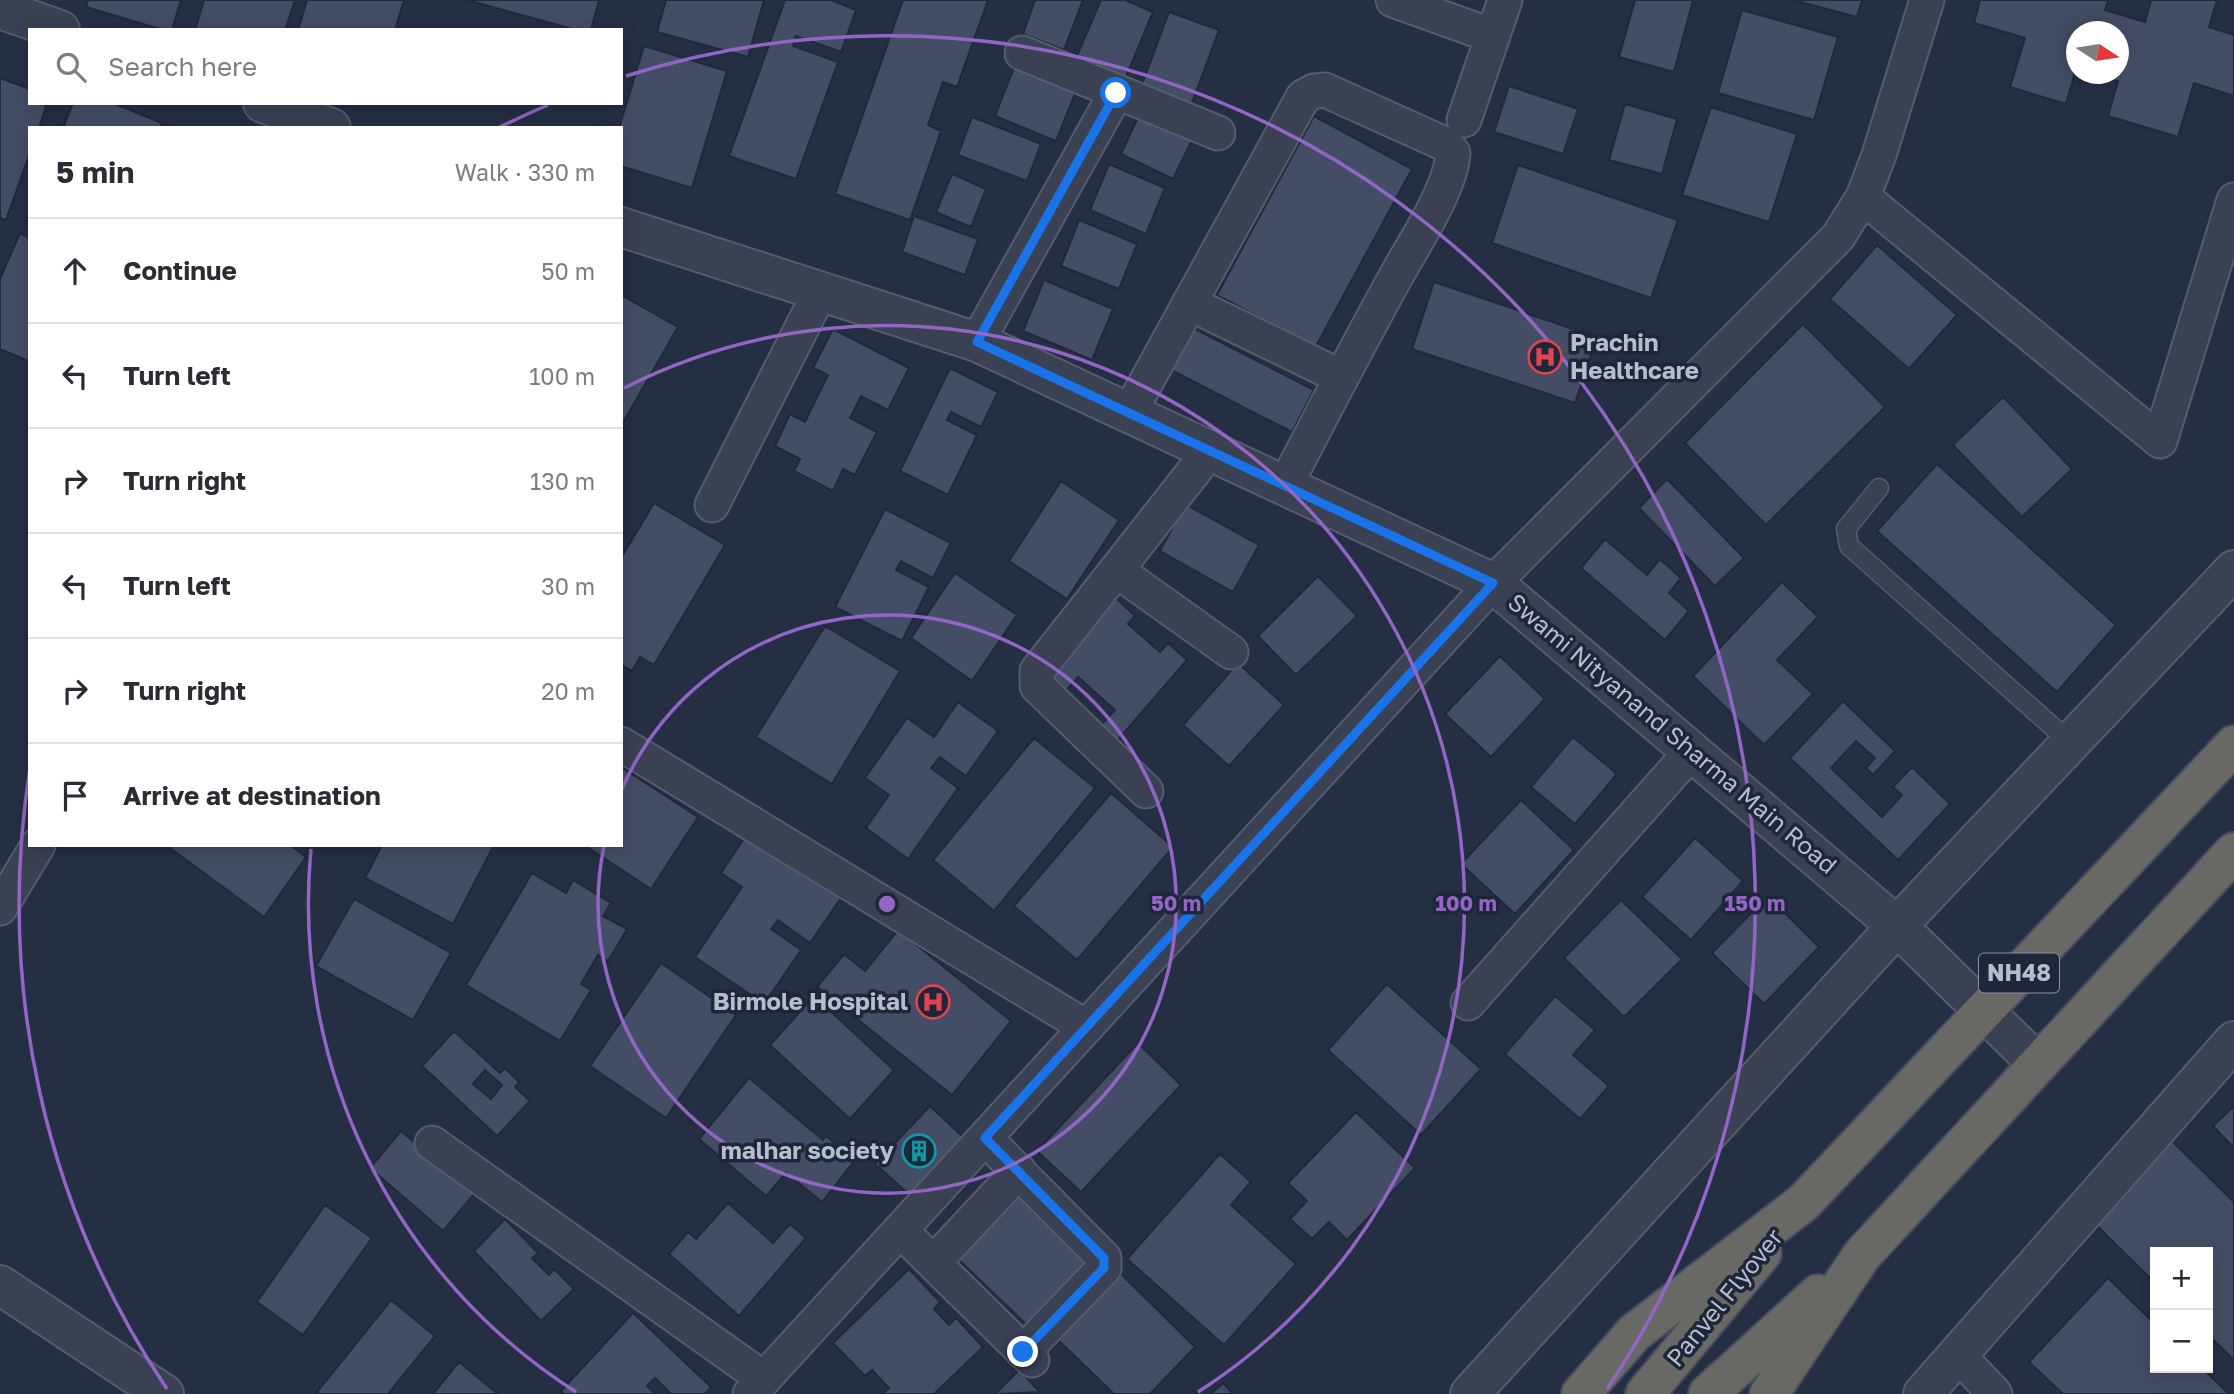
<!DOCTYPE html>
<html lang="en">
<head>
<meta charset="utf-8">
<style>
	:root { --surface:#fff; --page:#f7f7f7; --text:#2b2b33; --muted:#7c7c81; --line:#e1e1e2 }
	body { margin:0; font-family:"Golos Text",sans-serif; background:var(--page); color:var(--text) }
	.controls { position:absolute; right:21px; bottom:21px; display:grid; overflow:hidden; border-radius:0px; box-shadow:0 4px 18px #0003 }
	.controls button { width:63px; height:63px; display:grid; place-items:center; padding:0; border:0; border-bottom:2px solid var(--line); background:var(--surface); color:var(--text); font:35px sans-serif }
	.compass { position:absolute; left:2066px; top:21px; width:63px; height:63px; border-radius:50%; background:var(--surface); box-shadow:0 4px 18px #0003; rotate:102deg }
	.stop { position:absolute; width:21px; height:21px; margin:-16px; border:5px solid #1a73e8; border-radius:50%; background:#fff }
	.stop.end { background:#1a73e8; border-color:#fff; box-shadow:0 2px 7px #0008 }
	.list { margin:0; padding:0; list-style:none }
	h2 { display:flex; justify-content:space-between; align-items:center; height:91px; margin:0; padding:0 28px; font-size:30px }
	h2 small { font-size:23px; font-weight:400; color:var(--muted) }
	.list li { display:grid; grid-template-columns:46px 1fr auto; gap:21px; align-items:center; box-sizing:border-box; height:105px; padding:0 28px; border-top:2px solid var(--line) }
	.list b { display:block; font-size:26px; white-space:nowrap }
	.list em { font-size:23px; font-style:normal; color:var(--muted) }
	.icon { flex:none; width:38px; height:38px; fill:none; stroke:currentColor; stroke-width:2; stroke-linecap:round; stroke-linejoin:round }
	.map { position:relative; flex:none; width:2234px; height:1394px; overflow:hidden }
	.search { position:absolute; background:var(--surface); box-shadow:0 4px 18px #0003; left:28px; top:28px; width:595px; height:77px; display:flex; align-items:center; gap:18px; box-sizing:border-box; padding:0 24px; border-radius:0px; color:var(--muted); font-size:26px }
	.panel { position:absolute; background:var(--surface); box-shadow:0 4px 18px #0003; left:28px; top:126px; width:595px; height:721px; border-radius:0px }
	.map>svg:first-child { display:block }
	.building { fill:#434e66; stroke:#20283b; stroke-width:2; fill-rule:evenodd }
	.lines { fill:none; stroke-linecap:round; stroke-linejoin:round }
	.service-casing { stroke:#545c6d; stroke-width:21 }
	.minor-casing { stroke:#545c6d; stroke-width:37 }
	.tertiary-casing { stroke:#545c6d; stroke-width:42 }
	.trunk-casing { stroke:#444c5e; stroke-width:42 }
	.service { stroke:#394153; stroke-width:18 }
	.minor { stroke:#394153; stroke-width:33 }
	.tertiary { stroke:#394153; stroke-width:38 }
	.trunk { stroke:#686864; stroke-width:38 }
	.route { stroke:#1a73e8; stroke-width:9 }
	.ring { fill:none; stroke:#9366c5; stroke-width:3.5 }
	.labels { text-anchor:middle; stroke-width:7; stroke-linejoin:round; paint-order:stroke }
	.shield { fill:#1e2639; stroke:#8890a1; stroke-width:2 }
	.shield-label { font-size:23px; font-weight:bold; fill:#b6bdcd }
	.poi-label { font-size:24px; font-weight:bold; fill:#b6bdcd; stroke:#1e2639; text-anchor:end }
	.street-label { font-size:24px; fill:#b6bdcd; stroke:#1e2639 }
	.centre { fill:#9366c5; stroke:#1e2639; stroke-width:3.5 }
	.ring-label { font-size:21px; text-anchor:middle; font-weight:bold; fill:#9366c5; stroke:#1e2639; stroke-width:7; stroke-linejoin:round; paint-order:stroke }
</style>
</head>
<body>
<div class="map">
<svg width="2234" height="1394" viewBox="0 0 2234 1394">
	<rect width="100%" height="100%" fill="#252f44"/>
	<path class="building" d="M88 0H181L172 30H163L86 7Z
		M204 0H295L285 30H195Z
		M307 0H404L395 30H298Z
		M467 0H599L591 30H576Z
		M666 0H764L748 57 657 32Z
		M785 0H831L856 10 841 52 796 36 793 46 838 62 796 179 729 156Z
		M903 0H988L957 87 943 82 928 125 941 131 910 220 835 194Z
		M1035 0H1083L1064 50 1023 34Z
		M1101 0H1125L1153 12 1125 79 1076 58Z
		M1635 0H1693L1674 72 1619 57Z
		M1793 0H1862L1857 17Z
		M1980 0H2108L2105 10 2145 22 2151 0H2217L2209 27 2234 35V96L2194 83 2178 137 2108 116 2118 81 2092 74H2118V32H2076V69L2066 104 2010 87 2025 38 1974 23Z
		M1742 10 1838 37 1814 120 1718 93Z
		M1169 12 1219 30 1190 108 1140 90Z
		M644 46 727 71 692 188 621 166V128H619Z
		M1015 65 1076 91 1056 141 995 116Z
		M0 78 30 89V103H47L39 128H30V153L6 220 0 218Z
		M1509 86 1578 109 1563 154 1494 132Z
		M73 103H113L162 123 160 128H63Z
		M1625 104 1677 119 1662 174 1609 160Z
		M1711 107 1797 134 1769 222 1682 195Z
		M1141 111 1194 136 1173 179 1121 154Z
		M1314 116 1412 169 1315 348 1217 295Z
		M972 117 1041 144 1027 181 958 155Z
		M1109 164 1165 188 1146 234 1090 210Z
		M1518 165 1678 220 1651 298 1492 243Z
		M952 174 986 189 971 227 936 212Z
		M914 216 978 239 965 275 902 252Z
		M1079 220 1137 244 1119 289 1061 266Z
		M20 233 30 238V362L0 349V279Z
		M1877 245 1957 315 1909 369 1830 299Z
		M1044 280 1113 309 1092 360 1023 331Z
		M1434 282 1597 337 1575 403 1412 349Z
		M621 295 678 327 621 426Z
		M1803 324 1885 407 1766 525 1685 443Z
		M1193 328 1314 390 1292 432 1171 370Z
		M833 329 909 368 888 410 861 396 850 418 877 432 855 475 843 469 833 491 794 471 800 459 775 446 790 414 805 422 828 375 813 368Z
		M950 368 998 392 981 427 951 412 947 420 977 435 948 495 900 471Z
		M2003 397 2072 469 2022 517 1953 445Z
		M1937 464 2116 625 2057 692 1877 531Z
		M1667 479 1744 558 1715 586 1639 508Z
		M1061 481 1119 520 1067 599 1009 561Z
		M654 503 725 545 654 665 640 657 632 671 621 665V558Z
		M1185 504 1259 545 1233 592 1160 551Z
		M885 509 951 543 933 578 901 561 896 570 929 587 902 641 835 607Z
		M1605 539 1647 575 1660 559 1681 578 1669 593 1689 611 1665 640 1581 568Z
		M955 573 1017 615 972 681 911 638Z
		M1318 576 1357 616 1296 675 1258 636Z
		M1782 582 1818 617 1777 660 1813 694 1764 745 1693 676Z
		M1115 597 1135 616 1128 624 1160 652 1168 643 1187 660 1117 741 1100 726 1115 710 1078 677 1063 694 1045 679Z
		M825 626 900 671 832 784 756 737Z
		M1500 656 1545 699 1491 757 1445 714Z
		M1238 663 1284 705 1229 766 1183 725Z
		M1843 701 1895 751 1873 775 1866 768 1875 758 1856 741 1831 768 1882 817 1902 795 1893 787 1912 767 1950 804 1898 860 1790 758Z
		M958 702 998 731 966 776 940 757 931 768 958 788 908 859 866 828 889 795 865 778 907 718 934 737Z
		M1573 737 1617 774 1575 824 1531 787Z
		M1034 738 1095 788 994 911 933 860Z
		M621 767 698 817 651 889 584 845H621Z
		M1111 793 1173 847 1077 960 1014 906Z
		M1521 800 1574 850 1515 914 1461 864Z
		M749 831 843 895 810 943 778 920 771 929 801 950 764 1004 695 957 742 887 721 873Z
		M1695 838 1743 881 1691 940 1642 897Z
		M166 845H290L306 857 264 917Z
		M382 845H494L453 924 365 878Z
		M532 873 566 893 573 880 611 903 603 916 627 929 608 961 598 955 581 984 591 990 560 1041 466 985Z
		M1768 896 1819 947 1764 1004 1712 953Z
		M354 899 451 953 413 1020 316 966Z
		M1621 900 1682 959 1624 1017 1564 958Z
		M898 930 1011 1021 952 1095 817 987 844 954 865 971Z
		M661 963 736 1015 666 1118 590 1066Z
		M1387 984 1481 1069 1421 1135 1328 1050Z
		M814 996 894 1070 850 1119 770 1045Z
		M1555 996 1595 1030 1573 1055 1609 1086 1580 1119 1505 1054Z
		M454 1031 500 1073 505 1068 519 1082 515 1087 530 1101 497 1136 422 1066ZM485 1070 502 1085 491 1099 473 1084Z
		M1138 1043 1181 1085 1081 1192 1037 1151Z
		M749 1078 823 1140 826 1136 855 1160 822 1202 786 1173 766 1196 699 1139Z
		M930 1106 964 1138 910 1195 875 1164Z
		M2234 1106V1148L2213 1126Z
		M1356 1112 1415 1168 1347 1240 1329 1222 1312 1239 1290 1219 1307 1201 1288 1183Z
		M401 1131 475 1193 443 1231 370 1168Z
		M2169 1138 2234 1202V1360L2208 1335V1252H2155V1283L2090 1219Z
		M1220 1154 1251 1182 1231 1205 1296 1264 1224 1345 1127 1259Z
		M1018 1186 1099 1264 1034 1332 953 1254Z
		M728 1203 773 1243 790 1224 806 1238 739 1316 669 1254 688 1232 696 1239Z
		M325 1205 372 1238 303 1335 257 1302Z
		M505 1219 538 1253 532 1258 549 1275 554 1269 574 1289 541 1321 474 1251Z
		M909 1269 940 1302 934 1309 949 1325 956 1318 983 1347 934 1394H882L889 1388 872 1370 865 1376 833 1343Z
		M1116 1269 1195 1347 1150 1394H1114L1053 1335Z
		M2108 1278 2155 1324V1368H2202L2229 1394H2063L2029 1362Z
		M391 1300 435 1336 388 1394H319L317 1392Z
		M633 1313 711 1387 705 1394H671L655 1378 647 1386 656 1394H564L561 1391Z
		M459 1362 498 1394H433Z
		M1019 1370 1040 1392 995 1394Z
		M1223 1383 1233 1394H1211Z"/>
	<g class="lines">
		<defs>
			<path id="service" d="M1879 488 1846 529 1849 546 2071 743"/>
			<path id="minor" d="M1393 0 1493 36
				M1022 53 1218 133
				M1464 120 1505 0
				M1863 197 2160 441 2234 200
				M1189 303 1341 377
				M977 342 1116 93
				M1128 415 1303 97 1314 91 1325 90 1447 145 1453 153C1451 189 1413 245 1395 278 1357 347 1321 416 1285 486
				M712 505 820 292
				M1116 570 1231 652
				M621 744 1086 1027
				M1146 791 1037 686V671L1209 452
				M0 908 38 845
				M1468 1003 1692 751
				M985 1138 1104 1258V1268L1023 1352
				M432 1143 764 1379
				M900 1230 1032 1360
				M934 1262 1019 1171
				M1959 1356 1995 1394
				M750 1394 1493 583 1838 237 1863 197 1879 155 1927 0"/>
			<path id="tertiary" d="M0 9 60 30
				M263 103 331 128
				M621 227 977 342 1493 583 1897 926 2038 1064
				M0 1285 164 1394
				M1470 1394 1897 926 2234 570
				M1923 1394 2234 1041"/>
			<path id="trunk" d="M1581 1394 1634 1333 1804 1202 2234 745
				M1645 1394 1762 1253
				M1708 1394 1818 1294
				M1769 1394 1862 1255 2234 852"/>
		</defs>
		<use href="#service" class="service-casing"/>
		<use href="#minor" class="minor-casing"/>
		<use href="#tertiary" class="tertiary-casing"/>
		<use href="#trunk" class="trunk-casing"/>
		<use href="#service" class="service"/>
		<use href="#minor" class="minor"/>
		<use href="#tertiary" class="tertiary"/>
		<use href="#trunk" class="trunk"/>
	</g>
	<g class="lines">
		<path class="route" d="M1023 1352 1104 1268V1258L985 1138 1493 583 977 342 1116 93"/>
	</g>
	<g class="ring">
		<path d="M622 789A289 289 0 1 1 604 846"/>
		<path d="M576 1392A579 579 0 0 1 311 849M624 388A579 579 0 0 1 1198 1392"/>
		<path d="M167 1389A868 868 0 0 1 30 768M500 127A868 868 0 0 1 548 105M626 76A868 868 0 0 1 1607 1389"/>
	</g>
	<defs>
		<symbol id="hospital-ring" viewBox="-11 -11 22 22"><circle r="9.5" fill="#1e2639" stroke="#e0444e" stroke-width="1.5"/><path d="M-5-5h3v3.5h4V-5h3V5h-3V1.5h-4V5h-3Z" fill="#e0444e"/></symbol>
		<symbol id="building-ring" viewBox="-11 -11 22 22"><circle r="9.5" fill="#1e2639" stroke="#0f9aa8" stroke-width="1.5"/><path d="M-4-6H4V6H1V3H-1V6H-4ZM-2.5-4.3h1.7v1.8h-1.7ZM.8-4.3h1.7v1.8H.8ZM-2.5-1h1.7V.8h-1.7ZM.8-1h1.7V.8H.8Z" fill="#0f9aa8"/></symbol>
	</defs>
	<g fill-rule="evenodd">
		<use href="#hospital-ring" x="1526" y="338" width="38" height="38"/>
		<use href="#hospital-ring" x="914" y="983" width="38" height="38"/>
		<use href="#building-ring" x="900" y="1132" width="38" height="38"/>
	</g>
	<g class="labels">
		<rect class="shield" x="1979" y="953.5" width="80" height="39" rx="5"/>
		<g class="shield-label">
			<text x="2019" y="981">NH48</text>
		</g>
		<g class="poi-label">
			<text x="1570" y="351" text-anchor="start">Prachin<tspan x="1570" dy="28">Healthcare</tspan></text>
			<text x="908" y="1010">Birmole Hospital</text>
			<text x="894" y="1159">malhar society</text>
		</g>
		<g class="street-label">
			<text transform="translate(1672 734) rotate(40)" y="8">Swami Nityanand Sharma Main Road</text>
			<text transform="translate(1725 1298) rotate(-51)" y="8">Panvel Flyover</text>
		</g>
	</g>
	<circle cx="887" cy="904" r="10" class="centre"/>
	<g class="ring-label">
		<text x="1176" y="911">50 m</text>
		<text x="1466" y="911">100 m</text>
		<text x="1755" y="911">150 m</text>
	</g>
</svg>
<div class="controls">
<button>+</button>
<button>−</button>
</div>
<svg class="compass" viewBox="-18 -18 36 36"><path d="M0-13l5 13h-10z" fill="#e53935"/><path d="M0 13l5-13h-10z" fill="#7c7c81"/></svg>
<div class="stop" style="left:1116px;top:93px"></div>
<div class="stop end" style="left:1023px;top:1352px"></div>
<div class="search"><svg class="icon" aria-label="search" viewBox="0 0 24 24"><circle cx="10" cy="10" r="6"/><path d="M15 15l6 6"/></svg>Search here</div>
<section class="panel">
<h2>5 min<small>Walk · 330 m</small></h2>
<ul class="list">
<li><svg class="icon" aria-label="ahead" viewBox="0 0 24 24"><path d="M12 20V5M6 11l6-6 6 6"/></svg><div><b>Continue</b></div><em>50 m</em></li>
<li><svg class="icon" aria-label="left" viewBox="0 0 24 24"><path d="M17 20v-9H6M10 6l-5 5 5 5"/></svg><div><b>Turn left</b></div><em>100 m</em></li>
<li><svg class="icon" aria-label="right" viewBox="0 0 24 24"><path d="M7 20v-9h11M14 6l5 5-5 5"/></svg><div><b>Turn right</b></div><em>130 m</em></li>
<li><svg class="icon" aria-label="left" viewBox="0 0 24 24"><path d="M17 20v-9H6M10 6l-5 5 5 5"/></svg><div><b>Turn left</b></div><em>30 m</em></li>
<li><svg class="icon" aria-label="right" viewBox="0 0 24 24"><path d="M7 20v-9h11M14 6l5 5-5 5"/></svg><div><b>Turn right</b></div><em>20 m</em></li>
<li><svg class="icon" aria-label="arrive" viewBox="0 0 24 24"><path d="M6 21V4h12l-3 4 3 4H6"/></svg><div><b>Arrive at destination</b></div></li>
</ul>
</section>
</div>
</body>
</html>
